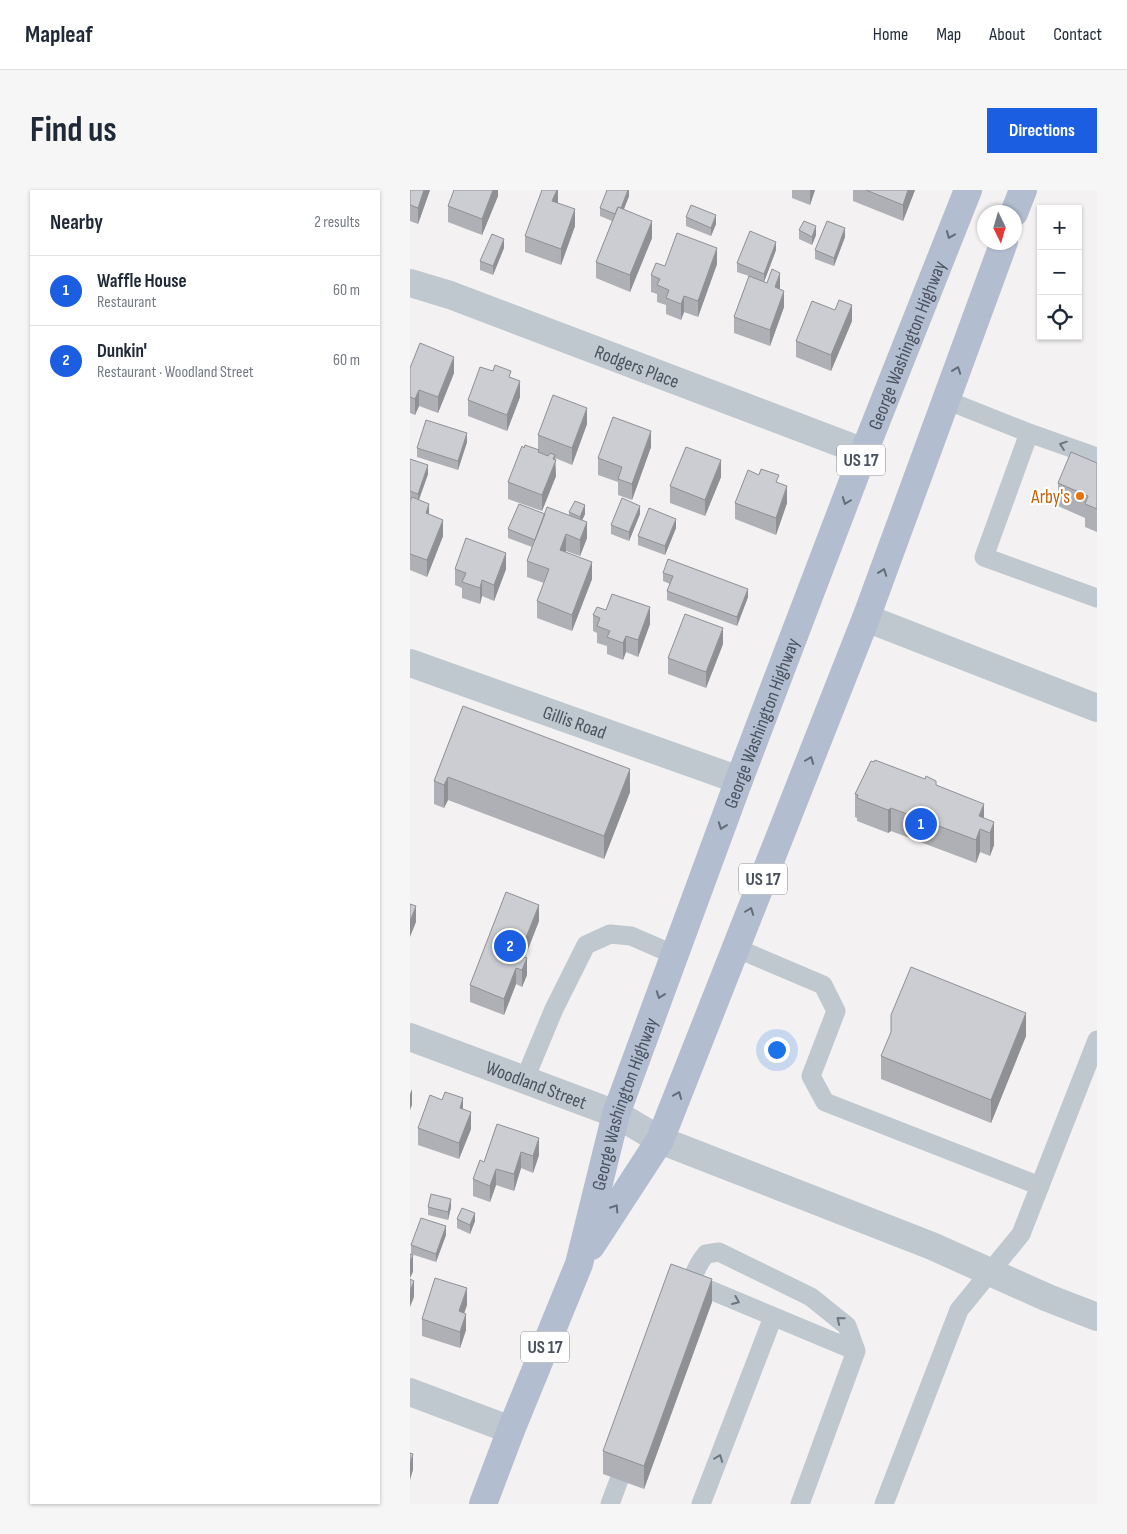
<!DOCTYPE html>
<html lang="en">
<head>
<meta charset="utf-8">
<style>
	:root { --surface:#fff; --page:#f6f6f7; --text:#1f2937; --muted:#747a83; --line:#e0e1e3; --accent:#1c5ee2 }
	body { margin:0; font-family:"Sofia Sans Condensed",sans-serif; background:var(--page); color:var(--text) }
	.controls { position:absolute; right:15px; top:15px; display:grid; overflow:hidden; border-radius:0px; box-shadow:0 1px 4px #0004 }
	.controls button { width:45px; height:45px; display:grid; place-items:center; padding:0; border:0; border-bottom:1px solid var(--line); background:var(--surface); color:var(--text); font:25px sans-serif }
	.compass { position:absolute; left:567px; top:15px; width:45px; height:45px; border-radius:50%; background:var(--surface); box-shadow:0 1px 4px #0004; rotate:175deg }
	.you { position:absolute; left:366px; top:859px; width:18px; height:18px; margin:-12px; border:4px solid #fff; border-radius:50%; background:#1a73e8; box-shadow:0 0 0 8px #1a73e833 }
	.badge { display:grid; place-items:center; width:32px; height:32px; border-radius:50%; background:var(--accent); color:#fff; font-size:16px; font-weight:700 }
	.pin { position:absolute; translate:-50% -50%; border:2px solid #fff; box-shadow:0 1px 5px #0006 }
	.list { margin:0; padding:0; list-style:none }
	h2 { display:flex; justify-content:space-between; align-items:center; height:65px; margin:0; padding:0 20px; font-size:21px }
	h2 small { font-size:16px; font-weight:400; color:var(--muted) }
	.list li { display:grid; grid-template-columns:32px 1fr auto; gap:15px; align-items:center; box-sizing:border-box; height:70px; padding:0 20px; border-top:1px solid var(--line) }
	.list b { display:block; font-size:19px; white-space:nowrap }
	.list p { margin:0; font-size:16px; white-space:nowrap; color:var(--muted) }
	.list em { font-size:16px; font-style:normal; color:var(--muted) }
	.icon { flex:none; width:28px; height:28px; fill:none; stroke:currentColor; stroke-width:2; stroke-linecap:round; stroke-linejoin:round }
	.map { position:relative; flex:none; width:687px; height:1314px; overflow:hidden; border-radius:0px }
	header { display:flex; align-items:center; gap:30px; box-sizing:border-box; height:70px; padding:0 25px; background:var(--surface); border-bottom:1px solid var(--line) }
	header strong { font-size:24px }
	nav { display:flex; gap:28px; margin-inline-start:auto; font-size:18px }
	.intro { display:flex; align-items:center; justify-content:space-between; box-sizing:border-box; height:120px; padding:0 30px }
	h1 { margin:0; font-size:35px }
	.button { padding:12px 22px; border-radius:0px; background:var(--accent); color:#fff; font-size:18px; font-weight:700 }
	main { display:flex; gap:30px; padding:0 30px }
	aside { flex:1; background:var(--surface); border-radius:0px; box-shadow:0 1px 4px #0004 }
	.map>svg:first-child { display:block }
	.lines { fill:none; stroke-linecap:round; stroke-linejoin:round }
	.service { stroke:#bfc7cf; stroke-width:19 }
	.minor { stroke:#bfc7cf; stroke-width:28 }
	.primary { stroke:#b2bdcf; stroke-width:28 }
	.wall { fill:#afb0b5 }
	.shaded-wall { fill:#8e9094 }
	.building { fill:#cbcdd3; stroke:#8e9094 }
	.oneway { stroke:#636d7a }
	.oneway2 { stroke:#6c7580 }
	.food-dot { fill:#e8710a; stroke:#fff; stroke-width:2 }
	.labels { text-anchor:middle; stroke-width:4.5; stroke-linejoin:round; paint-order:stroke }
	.shield { fill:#fff; stroke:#80868e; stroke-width:1 }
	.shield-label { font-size:18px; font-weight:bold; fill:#49525e }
	.street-label { font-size:19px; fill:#49525e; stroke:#fff }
	.food-label { font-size:19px; fill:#c56008; stroke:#fff; text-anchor:end }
</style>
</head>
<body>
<header>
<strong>Mapleaf</strong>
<nav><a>Home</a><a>Map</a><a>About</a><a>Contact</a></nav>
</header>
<div class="intro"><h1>Find us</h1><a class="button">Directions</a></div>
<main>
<aside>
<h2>Nearby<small>2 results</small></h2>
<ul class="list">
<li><span class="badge">1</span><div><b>Waffle House</b><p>Restaurant</p></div><em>60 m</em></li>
<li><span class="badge">2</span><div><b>Dunkin'</b><p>Restaurant · Woodland Street</p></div><em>60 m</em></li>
</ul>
</aside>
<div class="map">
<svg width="687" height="1314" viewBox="0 0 687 1314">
	<rect width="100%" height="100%" fill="#f3f1f1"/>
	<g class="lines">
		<path class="service" d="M536 210 619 243 687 267
			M619 243 574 367 687 408
			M326 758 413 795 426 821 401 886 415 912 630 996
			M114 891 144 819 176 755 200 744 221 746 265 765
			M281 1092 446 1161
			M280 1105C281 1089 286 1076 296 1064L309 1062 401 1107 437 1136 446 1161 390 1314
			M200 1314 209 1290
			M291 1314 363 1127
			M474 1314 549 1120 611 1044 687 850"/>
		<g class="minor">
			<path id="s1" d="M0 93 40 105 454 262"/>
			<path d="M456 428 687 518"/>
			<path id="s2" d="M0 473 329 590"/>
			<path id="s3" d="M0 847 206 924 250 950 522 1056 638 1108 687 1127"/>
			<path d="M0 1202 101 1240"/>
		</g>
		<g class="primary">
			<path d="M604 23 613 0"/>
			<path d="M181 1056 250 950 456 428 594 52"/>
			<path id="s4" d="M73 1314 101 1240 169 1074 206 924 329 590 454 262 558 0"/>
		</g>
	</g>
	<path class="wall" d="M0 0H20L8 34 0 31Z
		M88 0V6L72 45 38 32V16Z
		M148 0V13L165 36 151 75 115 62V46Z
		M219 0V6L214 19 242 48 220 102 186 88V72L202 31 190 26V18Z
		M382 0H405L400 15 382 8Z
		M443 0H505L493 31 443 11Z
		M276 27 306 34 301 46 276 36Z
		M389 40 406 45 402 55 389 49Z
		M435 47 424 76 405 69V60Z
		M94 58 83 85 70 80V71Z
		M366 60 354 92 370 99 374 117 360 156 324 143V127L339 86 327 82V73Z
		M307 74 288 127 274 122 271 130 256 124V115L247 112V104L241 102V85L255 76Z
		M425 120 442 131 421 181 386 167V151Z
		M0 178 44 183 28 223 9 216 5 225 0 223Z
		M101 187 110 207 97 241 58 226V210Z
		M177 234 162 275 145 268 146 286 132 321 98 309V292L114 258 128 260V245Z
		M57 252 48 280 7 267V258Z
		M241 257 222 310 208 305V292L188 285V268Z
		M0 269 18 284 9 310 19 324 33 346 17 387 0 380V311L1 310 0 309Z
		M687 273V342L675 337V328L648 316V293Z
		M311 287 295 326 260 313V296Z
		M369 293 377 313 366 345 325 329V313Z
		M159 322 175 324 172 330 177 348 170 366 156 361 155 362 182 389 162 441 127 428V411L134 393 117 387V371L122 357 98 348V339L135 324 159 325Z
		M230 324 219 351 201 344V335Z
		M266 338 255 365 228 355V346Z
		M45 379H96L84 411 72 406 70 414 52 408V398L45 395Z
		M253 383 338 407 327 436 257 410V401L260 394 253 391Z
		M183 425 240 434 228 467 216 462 213 470 197 464V456L187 453V443L183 441Z
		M313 454 296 498 258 484V468Z
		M53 516 220 602 194 669 38 610 34 618 24 614V591Z
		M526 595 574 628 584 655 580 666 570 662 566 673 481 641 478 643 447 631V628L445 627V604Z
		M129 731 115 767 117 785 112 797 106 794 94 825 60 812V795Z
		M616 846 581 933 471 889V866Z
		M53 919 61 939 49 969 8 955V938Z
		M87 934 129 965 123 983 111 978 104 1001 86 995 80 1012 63 1006V989L74 972Z
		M18 1017H41L38 1030 18 1025Z
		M47 1029 65 1031 60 1044 47 1038Z
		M36 1045 26 1072 1 1064V1055Z
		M302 1112 234 1299 193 1284V1261Z
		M57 1115 54 1123 56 1140 50 1158 12 1146V1129Z"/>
	<path class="shaded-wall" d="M14 0H20L8 34V18Z
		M83 0H88V6L72 45V29Z
		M147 0H148V13L142 27V11Z
		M218 0H219V6L208 34V25Z
		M400 0H405L400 15Z
		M498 0H505L493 31V15Z
		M165 19V36L151 75V59Z
		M306 25V34L301 46V38Z
		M242 31V48L220 102V85Z
		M406 36V45L402 55V47Z
		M435 38V47L424 76V68Z
		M94 49V58L83 85V76Z
		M366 52V60L354 92V84Z
		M307 58V74L288 127V111Z
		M370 83V99L365 97Z
		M374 101V117L360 156V140Z
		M274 106V122L271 130V114Z
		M442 115V131L421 181V165Z
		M44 167V183L28 223V207Z
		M110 191V207L97 241V225Z
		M9 200V216L5 225V209Z
		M177 218V234L162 275V258Z
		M241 241V257L222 310V294Z
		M57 243V252L48 280V271Z
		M145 265 146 286 132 321V305Z
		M311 270V287L295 326V310Z
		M18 275V284L8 312V304Z
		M377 296V313L366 345V328Z
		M19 314V330L16 323Z
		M175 315V324L170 335V327Z
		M230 316V324L219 351V342Z
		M266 329V338L255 365V356Z
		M33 330V346L17 387V370Z
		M177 332V348L170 366V350Z
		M156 344V361L150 376V360Z
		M96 363V379L84 411V395Z
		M182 372V389L162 441V425Z
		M72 390V406L70 414V398Z
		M338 399V407L327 436V427Z
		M240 417V434L228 467V450Z
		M313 438V454L296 498V482Z
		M216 446V462L213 470V453Z
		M220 579V602L194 669V646Z
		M38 587V610L34 618V595Z
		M574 614V637L570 639V662L566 673V650L569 626Z
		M481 618V641L478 643V620Z
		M584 632V655L580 666V643Z
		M129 715V731L110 779 109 765Z
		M6 716V732L0 747V731Z
		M117 768V785L112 797V780Z
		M106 778V794L94 825V809Z
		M616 823V846L581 933V910Z
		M2 899V915L0 920V904Z
		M53 908V925L50 918Z
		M61 922V939L49 969V953Z
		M129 948V965L123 983V966Z
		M111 962V978L104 1001V984Z
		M86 979V995L80 1012V996Z
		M41 1009V1017L38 1030V1022Z
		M65 1023V1031L60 1044V1035Z
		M36 1036V1045L26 1072V1064Z
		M3 1065V1082L0 1088V1072Z
		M302 1089V1112L234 1299V1276Z
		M4 1091V1107L0 1117V1101Z
		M57 1098V1115L49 1138V1121Z
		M56 1124V1140L50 1158V1142Z
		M3 1264V1280L0 1290V1274Z"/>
	<path class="building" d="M0 0H14L8 18 0 15Z
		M44 0H83L72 29 38 16Z
		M132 0H147L142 11 165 19 151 59 115 46Z
		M197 0H218L211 18 208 17 205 24 190 18Z
		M456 0H498L493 15Z
		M281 15 306 25 301 38 276 27Z
		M208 17 242 31 220 85 186 72Z
		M394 31 406 36 402 47 389 40Z
		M417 31 435 38 424 68 405 60Z
		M340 41 366 52 354 84 327 73Z
		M267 43 307 58 288 111 274 106 271 114 256 108 259 100 247 95 250 89 241 85 246 73 255 76Z
		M82 44 94 49 83 76 70 71Z
		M362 79 370 83 365 97 374 101 360 140 324 127 339 86 357 93Z
		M429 110 442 115 421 165 386 151 402 111 425 120Z
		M10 153 44 167 28 207 9 200 5 209 0 207V178Z
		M85 175 101 181 99 187 110 191 97 225 58 210 70 177 83 181Z
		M143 205 177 218 162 258 128 245Z
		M203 227 241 241 222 294 208 289 212 277 188 268Z
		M16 230 57 243 48 271 7 258Z
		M115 255 129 260 128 262 138 266 140 263 145 265 143 269 146 270 132 305 98 292 112 256 114 258Z
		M276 257 311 270 295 310 260 296Z
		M661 262 687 273V319L675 314 678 306 648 293Z
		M0 269 18 275 8 304 0 301Z
		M351 279 369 285 366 292 377 296 366 328 325 313 338 280 349 285Z
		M2 307 19 314 16 323 33 330 17 370 0 364V311Z
		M212 308 230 316 219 342 201 335Z
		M165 311 175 315 170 327 159 322Z
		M109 314 135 324 125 350 98 339Z
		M137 317 177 332 170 350 156 344 150 360 182 372 162 425 127 411 139 379 117 371Z
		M239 318 266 329 255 356 228 346Z
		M56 348 96 363 84 395 72 390 70 398 52 392 56 383 45 379Z
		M258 369 338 399 327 427 257 401 263 386 253 383Z
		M202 404 240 417 228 450 216 446 213 453 197 447 200 441 187 436 190 428 183 425 187 417 196 420Z
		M275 424 313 438 296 482 258 468Z
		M53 516 220 579 194 646 38 587 34 595 24 591Z
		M465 570 515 589 516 586 526 591V595L574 614 569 626 584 632 580 643 570 639 566 650 481 618 478 620 447 608 448 605 445 604 461 571 464 572Z
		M96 702 129 715 109 765 117 768 112 780 106 778 94 809 60 795Z
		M0 714 6 716 0 731Z
		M501 777 616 823 581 910 471 866 481 842V825Z
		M35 902 53 908 50 918 61 922 49 953 8 938 20 905 32 910Z
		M87 934 129 948 123 966 111 962 104 984 86 979 80 996 63 989 70 970 74 972Z
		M21 1004 41 1009 38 1022 18 1017Z
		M52 1018 65 1023 60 1035 47 1029Z
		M11 1028 36 1036 26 1064 1 1055Z
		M0 1064 3 1065 0 1072Z
		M261 1074 302 1089 234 1276 193 1261Z
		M25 1088 57 1098 49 1121 56 1124 50 1142 12 1129Z
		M0 1089 4 1091 0 1101Z
		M0 1263 3 1264 0 1274Z"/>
	<defs><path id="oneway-chevron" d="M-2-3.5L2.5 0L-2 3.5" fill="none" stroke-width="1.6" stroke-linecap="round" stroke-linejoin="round" transform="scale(1.25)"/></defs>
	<g class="oneway">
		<use href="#oneway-chevron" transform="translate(540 45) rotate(112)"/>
		<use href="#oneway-chevron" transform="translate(547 180) rotate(-70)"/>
		<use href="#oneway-chevron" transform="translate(436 311) rotate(111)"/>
		<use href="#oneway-chevron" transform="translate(473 382) rotate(-70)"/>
		<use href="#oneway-chevron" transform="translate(400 570) rotate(-69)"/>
		<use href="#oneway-chevron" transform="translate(312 636) rotate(110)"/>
		<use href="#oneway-chevron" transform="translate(340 721) rotate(-69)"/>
		<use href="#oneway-chevron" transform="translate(250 805) rotate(110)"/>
		<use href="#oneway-chevron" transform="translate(268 905) rotate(-68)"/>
		<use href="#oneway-chevron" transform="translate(205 1018) rotate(-57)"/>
	</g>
	<g class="oneway2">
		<use href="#oneway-chevron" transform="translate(653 255) rotate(-161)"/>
		<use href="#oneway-chevron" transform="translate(326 1111) rotate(23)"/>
		<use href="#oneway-chevron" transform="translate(430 1130) rotate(-141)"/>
		<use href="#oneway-chevron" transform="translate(309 1268) rotate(-69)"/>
	</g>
	<circle class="food-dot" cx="670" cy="306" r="5"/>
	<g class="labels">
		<g class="shield">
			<rect x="427" y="254.5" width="48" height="31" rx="4"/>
			<rect x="329" y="673.5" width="48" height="31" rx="4"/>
			<rect x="111" y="1141.5" width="48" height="31" rx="4"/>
		</g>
		<g class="shield-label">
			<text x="451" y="276">US 17</text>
			<text x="353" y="695">US 17</text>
			<text x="135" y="1163">US 17</text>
		</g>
		<g class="street-label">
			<text dy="7" stroke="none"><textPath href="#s4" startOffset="1235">George Washington Highway</textPath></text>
			<text dy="7" stroke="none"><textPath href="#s1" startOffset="242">Rodgers Place</textPath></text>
			<text dy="7" stroke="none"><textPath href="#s2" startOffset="175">Gillis Road</textPath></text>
			<text dy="7" stroke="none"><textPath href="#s4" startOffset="830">George Washington Highway</textPath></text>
			<text dy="7" stroke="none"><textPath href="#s3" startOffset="135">Woodland Street</textPath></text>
			<text dy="7" stroke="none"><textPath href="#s4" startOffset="425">George Washington Highway</textPath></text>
		</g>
		<g class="food-label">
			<text x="660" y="313">Arby's</text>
		</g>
	</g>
</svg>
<div class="controls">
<button>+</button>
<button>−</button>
<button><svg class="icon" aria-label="locate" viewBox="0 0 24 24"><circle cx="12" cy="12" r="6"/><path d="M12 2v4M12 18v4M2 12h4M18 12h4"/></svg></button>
</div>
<svg class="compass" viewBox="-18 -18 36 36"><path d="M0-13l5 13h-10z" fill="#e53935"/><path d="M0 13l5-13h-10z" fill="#747a83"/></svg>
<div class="you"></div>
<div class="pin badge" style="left:511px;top:634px">1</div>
<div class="pin badge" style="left:100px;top:756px">2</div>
</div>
</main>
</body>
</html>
